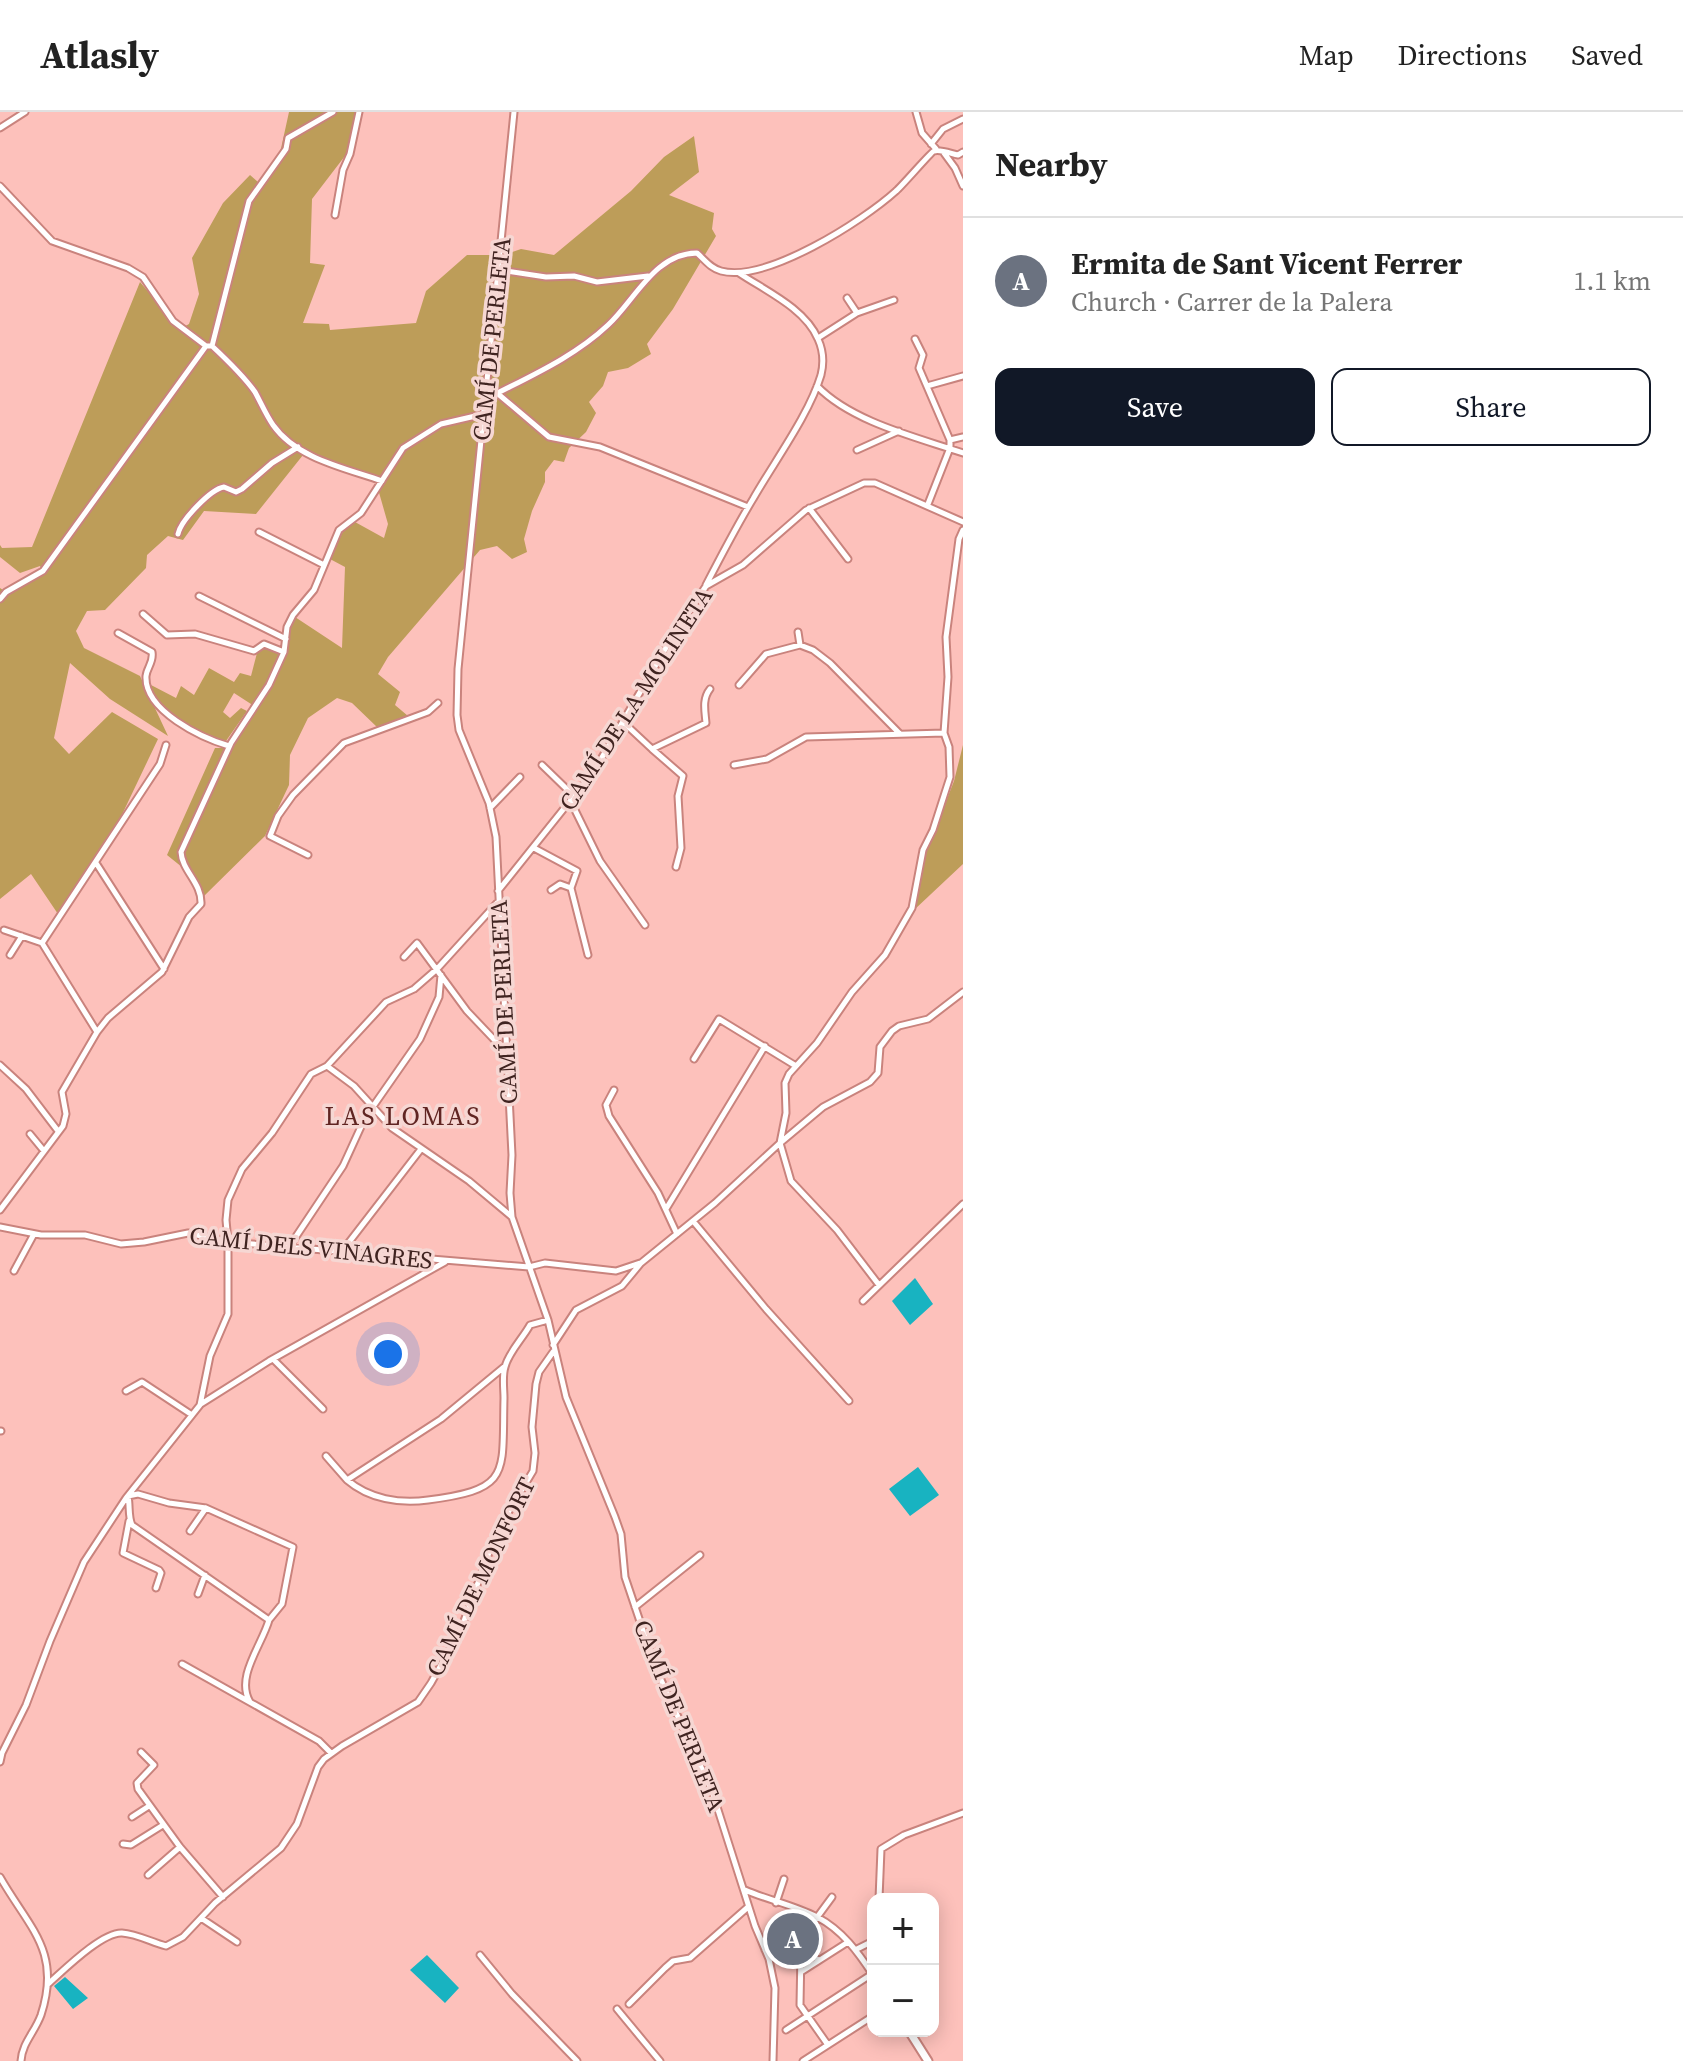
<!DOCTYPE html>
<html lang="en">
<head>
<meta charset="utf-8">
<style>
	:root { --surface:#fff; --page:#f2f2f2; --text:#222; --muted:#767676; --line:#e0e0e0; --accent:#111827 }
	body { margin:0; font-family:"Source Serif 4",serif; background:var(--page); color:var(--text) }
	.controls { position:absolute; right:24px; bottom:24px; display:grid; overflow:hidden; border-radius:16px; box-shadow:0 4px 20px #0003 }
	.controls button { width:72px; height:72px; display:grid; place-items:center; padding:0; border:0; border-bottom:2px solid var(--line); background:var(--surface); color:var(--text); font:40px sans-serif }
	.you { position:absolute; left:388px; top:1242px; width:28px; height:28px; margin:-20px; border:6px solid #fff; border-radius:50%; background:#1a73e8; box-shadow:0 0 0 12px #1a73e833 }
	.badge { display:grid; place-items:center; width:52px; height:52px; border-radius:50%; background:var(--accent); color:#fff; font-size:26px; font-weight:700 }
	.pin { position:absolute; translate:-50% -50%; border:4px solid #fff; box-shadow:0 2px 8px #0006 }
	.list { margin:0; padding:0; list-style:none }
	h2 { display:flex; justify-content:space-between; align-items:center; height:104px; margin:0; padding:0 32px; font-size:34px }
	h2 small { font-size:26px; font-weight:400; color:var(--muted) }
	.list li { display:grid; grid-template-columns:52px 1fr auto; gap:24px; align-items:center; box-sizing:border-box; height:128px; padding:0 32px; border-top:2px solid var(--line) }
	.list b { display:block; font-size:30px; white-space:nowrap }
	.list p { margin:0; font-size:26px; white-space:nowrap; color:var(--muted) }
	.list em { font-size:26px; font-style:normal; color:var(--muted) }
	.actions { display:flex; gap:16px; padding:24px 32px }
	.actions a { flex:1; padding:18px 0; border:2px solid var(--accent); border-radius:16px; text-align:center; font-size:28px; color:var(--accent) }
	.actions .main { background:var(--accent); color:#fff }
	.map { position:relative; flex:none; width:963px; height:1949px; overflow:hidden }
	header { display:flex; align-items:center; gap:48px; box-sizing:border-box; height:112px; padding:0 40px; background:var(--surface); border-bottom:2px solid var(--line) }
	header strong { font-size:38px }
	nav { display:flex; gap:44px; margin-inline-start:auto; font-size:28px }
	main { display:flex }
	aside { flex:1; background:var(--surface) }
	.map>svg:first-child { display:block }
	.green { fill:#bd9d59 }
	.water { fill:#18b3c1 }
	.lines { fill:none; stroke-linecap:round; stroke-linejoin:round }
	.street-casing { stroke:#c9837d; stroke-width:9 }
	.secondary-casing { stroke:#c9837d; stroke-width:11 }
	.street { stroke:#fff; stroke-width:5 }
	.secondary { stroke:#fff; stroke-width:7 }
	.labels { text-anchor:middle; stroke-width:7; stroke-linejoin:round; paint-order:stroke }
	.street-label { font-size:24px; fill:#402421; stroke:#f6d7d3 }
	.neighbourhood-label { font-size:26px; letter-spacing:2px; fill:#602522; stroke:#f6d7d3 }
</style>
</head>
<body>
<header>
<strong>Atlasly</strong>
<nav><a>Map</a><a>Directions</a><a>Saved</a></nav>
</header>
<main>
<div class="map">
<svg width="963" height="1949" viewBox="0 0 963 1949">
	<rect width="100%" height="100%" fill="#fdc1bb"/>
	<path class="green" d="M289 0H357L348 40 312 87 310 151 325 153 303 211 329 212 330 218 416 211 426 179 467 143H504L521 137 554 143 631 79 664 45 694 24 699 60 669 83 714 101 712 117 716 124 673 197 647 232 651 242 628 256 608 260 603 274 589 290 596 301 586 320 569 336 564 350 554 348 545 360V370L532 399 524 427 527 440 512 447 497 434 480 438 388 545 378 562 400 580 395 593 408 604 378 616 352 591 337 586 308 606 290 643 289 673 265 724 202 786 198 768 167 743 215 636H229L247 610 251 592 234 581 223 600 230 606 241 596 247 599 226 629C199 620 158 603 151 573L176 586 181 574 194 583 209 556 234 570 240 561 251 564 257 541 266 532 285 540 287 515 295 505 342 536 345 455 330 447 345 415 355 410 384 426 388 412 378 377 382 369 314 345 293 332 303 343 256 402 204 399 183 428 168 424 147 443 146 456 105 498 87 499 76 519 84 536 140 564 168 624 110 587 70 551 54 626 69 642 112 600 158 627 108 732 60 805 31 762 0 787V476L6 480 43 459 40 454 20 461 0 445V433L2 436 32 435 140 170 180 217 189 212 199 182 192 146 223 91 250 63 258 70 280 41Z
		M963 633V752L914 798 918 783 921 754 954 669Z"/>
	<path class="water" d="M915 1166 933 1192 910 1213 892 1189Z
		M918 1355 939 1383 910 1404 889 1377Z
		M427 1843 459 1876 445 1891 410 1858Z
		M65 1865 88 1886 73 1897 54 1874Z"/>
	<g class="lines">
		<defs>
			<path id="street" d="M514 0 458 557 457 603 459 618 489 691 496 725 512 1043 510 1081 512 1105 548 1208 566 1285 615 1405 621 1422 625 1465 656 1557 712 1679 755 1814 769 1847 775 1876 773 1949
				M916 0 922 21 936 37
				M0 16 25 0
				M931 32 943 17 963 7
				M944 41 955 56 963 74
				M0 74 52 129 128 156 143 165 173 209 206 234
				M335 103 343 58 350 42 359 0
				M500 158 546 165 574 164 597 170 648 164
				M847 186 857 201
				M818 226 857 201 894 188
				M915 227 923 243 919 256 950 328V336L928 392
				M212 234 249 89 286 37 288 26 333 0
				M817 274C852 310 916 325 963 341
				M927 274 963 264
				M497 281 549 325 600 335 748 395
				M486 287C528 265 573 246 608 213 635 188 655 141 697 141 705 148 710 156 721 159 766 171 863 109 896 79 903 73 931 40 934 39 941 37 952 42 958 43L963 40
				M950 328 963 325
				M857 338 899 319
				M809 396 848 447
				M259 420 324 453
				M178 422C181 408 211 377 224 375L236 380 242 377 272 351 298 335
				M706 473C721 444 736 415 753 387 774 350 809 303 821 263 824 251 823 238 818 227 805 196 764 178 739 161
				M199 484 286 527
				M0 487 6 480 43 459 206 234H212C227 248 243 263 255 280 261 291 266 303 273 313 297 347 345 356 382 369
				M143 502 167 523 195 522 254 539 264 532 284 540
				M798 520 800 533
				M118 521 152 540C154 550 147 555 146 564 144 599 202 626 229 634
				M739 573 766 542 800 533 813 538 830 551 900 622
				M623 610 652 637 706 611C705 599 702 587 710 577
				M652 637 683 664 678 684 681 736 676 755
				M542 653 575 685
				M734 653 767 647 806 625 944 621
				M571 690 600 749 645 813
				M490 696 520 665
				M534 736 577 759 571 776 560 772 551 778
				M308 743 270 724 278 704 293 683 344 631 428 600 438 591
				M96 751 164 857
				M571 776 588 843
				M498 779 594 659 674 522 706 474 743 453 806 398 864 371H875L963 410
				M4 818 42 831
				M10 843 22 824
				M404 845 417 831 467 899 505 939
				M97 920 42 831 160 652 166 633
				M694 947 719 907 796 954
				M0 953 26 977 58 1019
				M327 954 354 974 392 1016 469 1069 512 1105
				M614 978 606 993 609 1004 658 1081 677 1122
				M30 1022 44 1039
				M666 1097 765 934
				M0 1098 63 1014 66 1002 62 980 97 920 108 906 162 860 189 805 201 792C202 771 182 759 181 740L231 631 269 573 284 540 287 515 293 503 314 478 339 418 361 401 403 336 441 312 484 302
				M693 1109 766 1197 849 1289
				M0 1115 41 1123H85L121 1132 144 1130 188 1121 228 1130 529 1155 545 1151 616 1159 640 1151
				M289 1135 343 1054 365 1006 420 927 439 885 441 863
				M343 1138 421 1037
				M14 1159 34 1122
				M879 1173 837 1118 791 1069 780 1031 823 995 870 970 878 961 880 935 892 919 899 914 928 907 963 880
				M863 1189 963 1092
				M553 1233 576 1198 622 1174 641 1151 715 1091 780 1031 786 1001 785 971 789 962 817 931 852 880 885 843 912 796 923 738 933 718 950 665 949 635 944 621 948 565 946 525 959 427 963 418
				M273 1247 323 1297
				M126 1279 142 1270 192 1303
				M201 1292 269 1249 445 1150
				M0 1319H1
				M326 1344 347 1368 441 1307 504 1255
				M347 1368C369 1387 400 1392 428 1388 512 1377 502 1363 504 1286 504 1277 502 1264 505 1255 508 1241 523 1226 530 1213L548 1208
				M129 1409 123 1441 159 1458 161 1461 156 1476
				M190 1419 206 1396
				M198 1482 205 1463
				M635 1495 700 1443
				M182 1552 319 1629 331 1641
				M250 1590C235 1565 262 1533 269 1508L132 1413C128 1405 130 1394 128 1384L138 1382 169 1391 206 1396 293 1435 282 1492 269 1508
				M141 1640 154 1653 137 1671 138 1677 180 1735 223 1785
				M0 1650 2 1641 26 1593 50 1529 84 1450 126 1386 200 1293 210 1244 228 1202V1130L226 1108 228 1088 242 1057 272 1021 311 962 327 954 386 890 414 877 437 857 497 791
				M132 1705 149 1694
				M123 1732 131 1733 163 1713
				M148 1763 180 1735
				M0 1765C29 1816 62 1839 41 1903 35 1920 22 1931 21 1949
				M745 1778C768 1788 794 1793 817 1805 842 1818 858 1840 873 1863
				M879 1787 881 1737 904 1723 963 1701
				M776 1791 784 1767
				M201 1806 237 1830
				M857 1837 873 1829
				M765 1838 783 1832 819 1848
				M480 1843 512 1882 577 1949
				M801 1860 848 1830
				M48 1872C64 1858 102 1820 122 1821 137 1822 151 1830 166 1834L183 1825 215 1791 281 1736 297 1712 318 1655 324 1647 342 1634 418 1590 431 1571 461 1517 497 1419 533 1359 535 1341 532 1315 536 1272 539 1260 553 1240
				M629 1892 665 1856 673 1849 690 1846 748 1795
				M617 1897 660 1949
				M786 1918 872 1862
				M828 1933 800 1893 801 1838 804 1823 832 1785
				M803 1949 873 1904"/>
			<path id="secondary" d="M909 1919 928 1949"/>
		</defs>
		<use href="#street" class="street-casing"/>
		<use href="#secondary" class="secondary-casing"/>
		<use href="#street" class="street"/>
		<use href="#secondary" class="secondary"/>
	</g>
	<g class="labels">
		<g class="street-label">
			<text transform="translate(492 227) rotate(-84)" y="8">CAMÍ DE PERLETA</text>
			<text transform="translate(636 587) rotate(-57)" y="8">CAMÍ DE LA MOLINETA</text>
			<text transform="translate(504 890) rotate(-93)" y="8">CAMÍ DE PERLETA</text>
			<text transform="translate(311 1136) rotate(6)" y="8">CAMÍ DELS VINAGRES</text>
			<text transform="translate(481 1465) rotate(-64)" y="8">CAMÍ DE MONFORT</text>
			<text transform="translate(679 1604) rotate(68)" y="8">CAMÍ DE PERLETA</text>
		</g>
		<g class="neighbourhood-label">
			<text x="403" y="1013">LAS LOMAS</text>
		</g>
	</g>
</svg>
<div class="controls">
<button>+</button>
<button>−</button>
</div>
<div class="you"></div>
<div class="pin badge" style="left:793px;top:1827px;background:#6b7280">A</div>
</div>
<aside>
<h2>Nearby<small></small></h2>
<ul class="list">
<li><span class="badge" style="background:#6b7280">A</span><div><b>Ermita de Sant Vicent Ferrer</b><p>Church · Carrer de la Palera</p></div><em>1.1 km</em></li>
</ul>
<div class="actions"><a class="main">Save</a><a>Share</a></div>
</aside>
</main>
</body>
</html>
